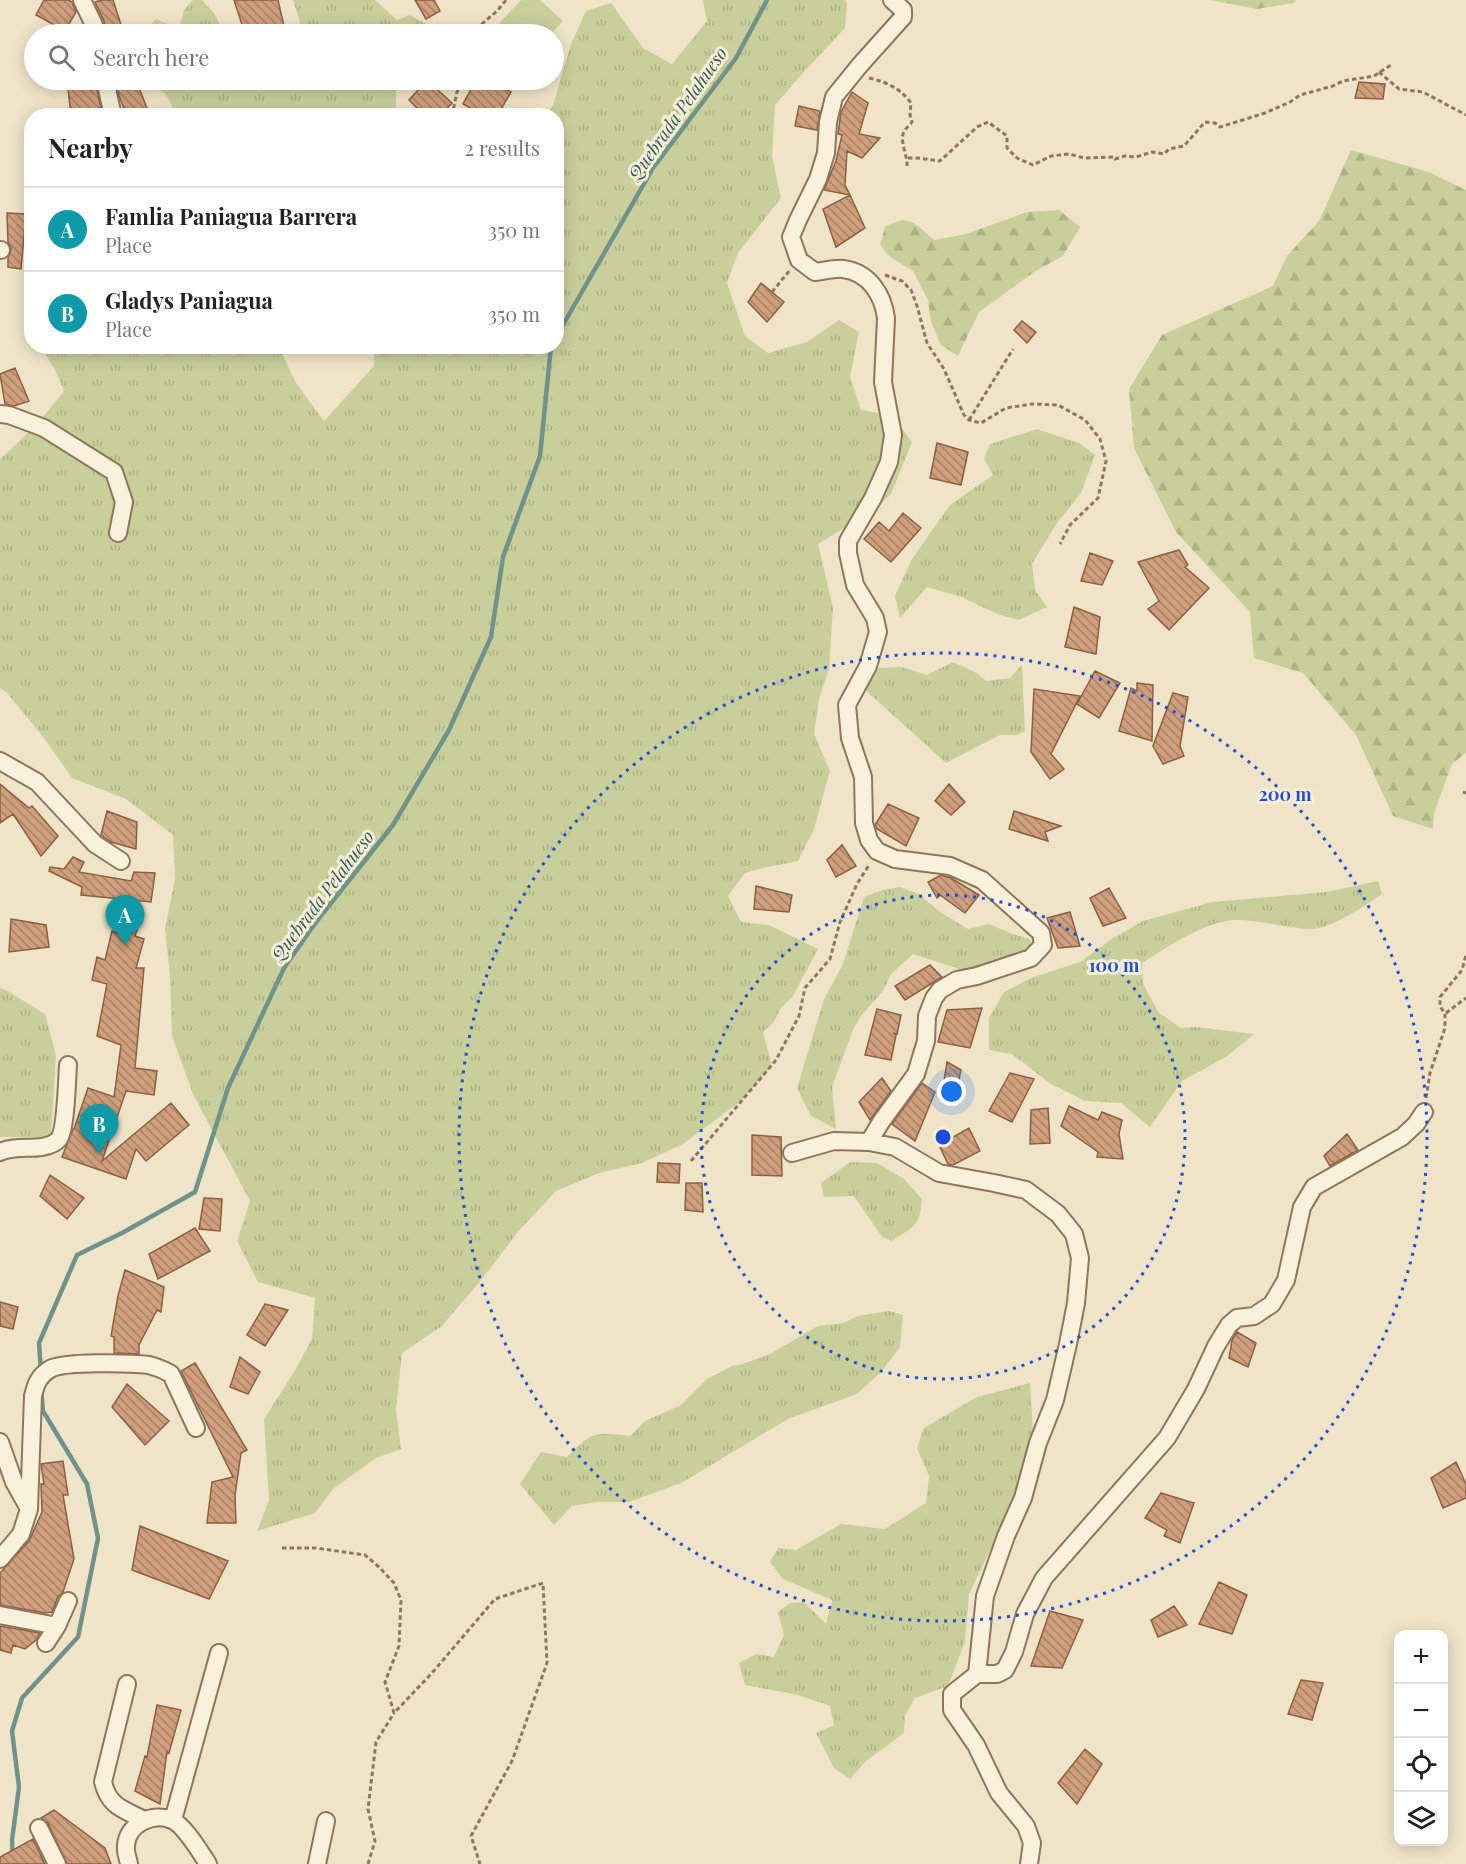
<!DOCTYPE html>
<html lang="en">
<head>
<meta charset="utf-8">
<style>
	:root { --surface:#fff; --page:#f6f6f6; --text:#222; --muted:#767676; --line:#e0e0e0; --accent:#1a73e8 }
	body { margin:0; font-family:"Playfair Display",serif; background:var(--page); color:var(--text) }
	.controls { position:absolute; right:18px; bottom:18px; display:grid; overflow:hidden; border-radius:12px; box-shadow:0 3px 15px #0003 }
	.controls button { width:54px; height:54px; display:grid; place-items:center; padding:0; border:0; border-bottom:2px solid var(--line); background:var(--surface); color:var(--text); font:30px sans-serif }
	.you { position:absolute; left:952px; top:1092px; width:21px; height:21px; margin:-15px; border:4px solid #fff; border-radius:50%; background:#1a73e8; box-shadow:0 0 0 9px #1a73e833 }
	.badge { display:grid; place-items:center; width:39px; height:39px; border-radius:50%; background:var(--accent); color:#fff; font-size:20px; font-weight:700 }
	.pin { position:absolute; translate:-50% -50px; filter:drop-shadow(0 2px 3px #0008) }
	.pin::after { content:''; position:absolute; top:32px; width:21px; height:18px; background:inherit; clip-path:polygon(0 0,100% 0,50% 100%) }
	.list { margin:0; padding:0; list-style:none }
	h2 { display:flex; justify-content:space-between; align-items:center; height:78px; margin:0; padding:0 24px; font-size:26px }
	h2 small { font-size:20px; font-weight:400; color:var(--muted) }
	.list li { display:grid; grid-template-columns:39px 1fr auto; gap:18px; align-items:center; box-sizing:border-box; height:84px; padding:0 24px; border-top:2px solid var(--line) }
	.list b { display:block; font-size:22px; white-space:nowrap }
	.list p { margin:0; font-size:20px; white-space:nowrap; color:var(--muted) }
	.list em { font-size:20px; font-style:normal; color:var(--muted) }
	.icon { flex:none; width:33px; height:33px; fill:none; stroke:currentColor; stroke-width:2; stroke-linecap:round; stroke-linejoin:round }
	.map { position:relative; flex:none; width:1466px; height:1864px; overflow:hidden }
	.search { position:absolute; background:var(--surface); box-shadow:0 3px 15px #0003; left:24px; top:24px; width:540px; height:66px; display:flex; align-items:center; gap:15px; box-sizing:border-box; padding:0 21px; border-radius:33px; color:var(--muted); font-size:22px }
	.panel { position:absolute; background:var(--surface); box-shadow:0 3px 15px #0003; left:24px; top:108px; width:540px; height:246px; border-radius:24px }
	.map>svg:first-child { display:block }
	.grass { fill:url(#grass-tufts) }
	.forest { fill:url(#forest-firs) }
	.pitch { fill:#c9cf9b }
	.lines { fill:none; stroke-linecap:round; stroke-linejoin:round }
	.stream { stroke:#6f938a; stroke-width:4.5 }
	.building { fill:url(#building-back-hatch); stroke:#8d5f41; stroke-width:1.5 }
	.minor-casing { stroke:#8d765c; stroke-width:20 }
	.path { stroke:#8d765c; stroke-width:3; stroke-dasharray:4.5 3; stroke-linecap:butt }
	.minor { stroke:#faf1dc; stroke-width:16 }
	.ring { fill:none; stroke:#1d4ed8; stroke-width:3; stroke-dasharray:3 6 }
	.labels { text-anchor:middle; stroke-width:6; stroke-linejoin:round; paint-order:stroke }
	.water-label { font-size:18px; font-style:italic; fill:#2f5d5a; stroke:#f7eed8 }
	.centre { fill:#1d4ed8; stroke:#f7eed8; stroke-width:3 }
	.ring-label { font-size:18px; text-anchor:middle; font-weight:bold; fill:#1d4ed8; stroke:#f7eed8; stroke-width:6; stroke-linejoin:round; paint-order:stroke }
</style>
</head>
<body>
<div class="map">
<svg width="1466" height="1864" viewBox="0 0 1466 1864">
	<defs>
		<pattern id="grass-tufts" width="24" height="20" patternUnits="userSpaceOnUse" patternTransform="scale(1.5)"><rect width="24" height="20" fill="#c9cf9b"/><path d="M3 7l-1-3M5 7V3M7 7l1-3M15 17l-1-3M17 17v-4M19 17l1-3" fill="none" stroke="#aeb285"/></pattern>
		<pattern id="forest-firs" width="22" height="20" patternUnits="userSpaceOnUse" patternTransform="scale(1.5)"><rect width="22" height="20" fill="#c9cf9b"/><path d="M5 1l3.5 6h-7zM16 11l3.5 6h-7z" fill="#aeb285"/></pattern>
		<pattern id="building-back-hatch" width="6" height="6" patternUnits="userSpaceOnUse" patternTransform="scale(1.5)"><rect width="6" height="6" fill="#cf9f7d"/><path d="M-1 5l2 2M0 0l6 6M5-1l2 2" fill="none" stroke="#a98266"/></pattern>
	</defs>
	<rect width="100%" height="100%" fill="#f0e4c8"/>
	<path class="grass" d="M193 0H202L214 13 225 34H145V31L156 19 169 25 180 26 184 10Z
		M293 0H375L397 20 410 15 431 27 435 34H297L300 22Z
		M703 0H845L847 3 845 28 802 74 775 105 772 156 781 198 738 253 727 283 745 336 768 353 807 342 839 320 859 332 850 377 861 410 892 415 912 442 891 494 873 511 818 544 833 608 829 669 819 699 814 734 830 771 814 829 798 861 763 868 745 873 728 896 741 922 769 925 818 949 793 996 781 1008 773 1023 763 1032 772 1066 741 1101 683 1144 642 1163 599 1173 556 1191 518 1232 482 1279 442 1326 402 1353 396 1410 401 1449 376 1458 334 1488 315 1513 257 1531 269 1500 264 1419 294 1372 312 1339 315 1298 258 1282 237 1241 250 1201 193 1094 172 1036 170 976 165 929 175 879 173 835 126 799 72 778 44 738 7 693 0 688V459C24 438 45 416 64 391L54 368 41 347H279L296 383 324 421 374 366 373 347H371L556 346V116L546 115 553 105 571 44 586 11 611 3 643 48 672 64 707 21Z
		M149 80H404L396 90V112L400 116H202L199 110 196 115H177L165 93 150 86Z
		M1037 429 1079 443 1095 455 1081 493 1057 523 1032 564 1035 590 1047 607 1018 620 1000 615 961 597 927 587 900 618 895 596 912 559 950 505 993 475 984 459 990 444Z
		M953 662 977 673 986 681 1010 678 1022 665 1025 731 1017 735H1000L946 763 862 687 878 668 901 667 927 675Z
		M1378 881 1382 894C1366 905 1331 929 1312 929 1287 929 1259 919 1234 920 1203 922 1168 947 1142 963L1143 983 1158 1012 1181 1028 1196 1027 1254 1034 1226 1057 1182 1081 1150 1127 1121 1103 1085 1101 1051 1084 1012 1054 989 1050V1018L1004 992 1031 978 1080 962 1113 938 1143 921 1212 902 1326 892Z
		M900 887 919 894 940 912 968 929 989 924 1013 934 1030 939 1034 948 997 970H962L913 954 891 974 883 991 860 1017 853 1030 832 1087 836 1129 811 1116 797 1088 824 999 843 964 864 897 882 890Z
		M0 988 6 990 45 1014 56 1055 51 1137H0Z
		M850 1162 877 1163 904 1179 922 1199C920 1227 914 1226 892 1241L882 1237 854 1196 824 1197 821 1183Z
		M889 1311 903 1315 900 1347 881 1372 857 1394 788 1419 681 1483 629 1502H597L572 1506 554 1525 520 1484 541 1452 567 1457C593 1431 594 1432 630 1436L645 1421 681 1405 707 1379 732 1366 743 1364 770 1354 818 1326 843 1323 858 1316Z
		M1030 1383 1034 1447 1026 1476 969 1594 965 1642 948 1686 915 1698 905 1715 904 1733 866 1761 850 1779 834 1768 816 1733 834 1725 830 1706 798 1695 745 1685 739 1663 756 1654 774 1657 784 1635 778 1612 790 1603 804 1602 826 1624 832 1600 783 1579 770 1562 778 1548 796 1550 841 1524 885 1529 926 1503 929 1476 917 1448 924 1428 977 1397Z"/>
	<path class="forest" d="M1210 0H1296L1293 3 1257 9Z
		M1351 150 1429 172 1466 190V753L1452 764 1434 813 1433 829 1393 816 1356 735 1303 673 1254 658 1250 612 1176 532 1134 448 1129 389 1162 335 1273 286 1287 256 1319 221Z
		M1059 210 1080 227 1063 256 1034 272 979 312 958 356 941 345 931 322 928 300 913 271 890 257 880 245 885 227C910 213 915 224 934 240L966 234 1027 212Z"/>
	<path class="pitch" d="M521 0H540L563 21 551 34H489Z"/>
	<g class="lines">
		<path class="stream" d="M556 337 653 168 736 58 767 0
			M41 1372 39 1343 77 1255 122 1233 195 1192 228 1088 284 968 316 922 393 825 449 730 491 637 503 557 540 456 551 346
			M13 1864 12 1840 19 1787 12 1731 22 1698 78 1637 98 1538 87 1484 43 1411 41 1389"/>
	</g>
	<path class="building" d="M44 0H68L72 2 76 12 65 31 36 15Z
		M102 0H113L124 34H106L104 21 95 2Z
		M234 0H278L284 26 245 34Z
		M415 0H434L440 11 426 19Z
		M67 80H95L102 113 71 115Z
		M116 80H136L148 111 138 116H127L119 96Z
		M427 80 452 103 440 116H425L409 100Z
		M476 80H487L511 92 497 116H485L463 104Z
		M1359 82 1385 84 1383 99 1355 98Z
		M852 92 868 103 859 134 880 138 862 158 847 151 845 185 850 195 824 190 836 161 842 135 838 134 841 112Z
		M799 106 820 111 817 130 795 126Z
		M850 195 865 228 836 247 823 209Z
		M7 213 26 214 21 269 8 267V258L11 249 8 242Z
		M761 283 784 302 767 322 748 302Z
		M1022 321 1036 332 1027 343 1014 330Z
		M15 368 29 401 14 406 5 404 0 374Z
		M937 443 968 452 961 485 930 478Z
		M903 513 921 528 891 562 864 539 879 522 889 531Z
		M1179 550 1188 565 1185 567 1209 588 1169 630 1148 609 1159 601 1138 562Z
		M1090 553 1113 561 1102 585 1081 581Z
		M1074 607 1100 617 1096 654 1065 647Z
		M1095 671 1120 683 1099 718 1077 704Z
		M1137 683 1153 685 1152 741 1119 731 1131 688 1137 691Z
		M1034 689 1080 696 1051 754 1064 769 1050 779 1031 752Z
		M1173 693 1188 697 1180 746 1184 756 1163 764 1153 746Z
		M0 784 29 808 32 806 58 836 41 856 13 814 0 823Z
		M949 784 965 802 951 815 935 801Z
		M888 804 919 818 906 846 877 829 875 825Z
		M107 811 137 822 136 849 111 842 101 835Z
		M1014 811 1061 826 1045 832 1048 841 1009 829Z
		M842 845 856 866 836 877 827 860Z
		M73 857 84 862 79 872 131 881 134 872 155 873 151 902 81 895 82 887 49 871 50 867 64 869Z
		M941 875 951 878 979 895 965 913 940 895 937 898 928 882Z
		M756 886 792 895 789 912 754 909Z
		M1109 888 1126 918 1103 926 1090 898Z
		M1070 912 1080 946 1058 948 1047 918Z
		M11 919 46 925 49 947 9 952Z
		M125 922 138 927 135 936 144 939 136 968H144L135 1068 157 1071 154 1095 126 1091 102 1161 171 1103 189 1125 146 1161 136 1149 126 1179 62 1157 73 1129H74L88 1088 114 1097 121 1045 97 1036 107 984 92 980 97 957 105 960 112 931 120 934Z
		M930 965 942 977 905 1000 895 986Z
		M982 1008 970 1048 938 1042 947 1010Z
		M877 1009 901 1015 897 1034 893 1033 896 1035 891 1060 865 1055Z
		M947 1062 961 1070 956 1094 943 1087Z
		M1010 1073 1034 1079 1012 1122 989 1111Z
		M882 1078 891 1091 870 1120 859 1102Z
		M922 1083 935 1092 915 1141 892 1124Z
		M1069 1106 1098 1120 1102 1112 1122 1120 1119 1134 1123 1159 1097 1157 1098 1152 1061 1126Z
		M1048 1108 1050 1143 1030 1144 1031 1110Z
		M969 1128 980 1151 953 1165 948 1164 939 1145Z
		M1347 1134 1358 1150 1330 1166 1324 1156Z
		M752 1135 781 1137 782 1176 752 1175Z
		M658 1163 680 1164 679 1183 657 1182Z
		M50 1175 84 1198 67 1219 40 1196Z
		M686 1183H702L703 1212 685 1210Z
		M204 1198 222 1199 220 1231 199 1229Z
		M195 1228 210 1251 158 1279 149 1254Z
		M125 1270 164 1287 161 1312 157 1310 139 1345V1354L114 1353V1337L111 1336 118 1296Z
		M0 1302 18 1307 13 1329 0 1326Z
		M265 1304 288 1310 265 1346 247 1335Z
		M1237 1332 1256 1343 1248 1367 1229 1358 1232 1340Z
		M240 1357 260 1372 248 1394 230 1387Z
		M195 1363 247 1450 241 1453 235 1495 236 1523H207L212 1482 233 1477 181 1371Z
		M127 1384 169 1421 145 1445 112 1407Z
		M63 1461 68 1495H63L74 1559 63 1592 58 1597 52 1612 45 1613 0 1605V1573L29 1541 42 1512 41 1484H44L41 1464Z
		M1456 1462 1466 1484V1498L1443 1508 1431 1478Z
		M1161 1493 1194 1503 1180 1543 1164 1536 1167 1530 1145 1518Z
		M140 1526 228 1561 209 1599 132 1570Z
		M1219 1582 1247 1595 1232 1634 1199 1624Z
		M1174 1606 1187 1625 1158 1637 1151 1620Z
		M1050 1611 1083 1620 1062 1668 1031 1666Z
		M0 1626 40 1633 36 1640 25 1649 13 1645 11 1653 0 1650Z
		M1301 1680 1323 1683 1312 1720 1288 1714Z
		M157 1705 181 1710 169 1753 167 1752 160 1804 135 1791 145 1756 147 1757Z
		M1085 1749 1102 1764 1077 1804 1058 1783Z
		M54 1810 105 1848 111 1864H67L48 1823 41 1818Z
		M33 1839 45 1864H0V1857Z"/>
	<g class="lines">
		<defs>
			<path id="minor" d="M82 0 94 25 96 34
				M105 80 113 116
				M0 250H1
				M0 414 9 415 44 428 114 472 124 502 118 533
				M0 761 37 782 95 844 121 861
				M869 1142 881 1122 916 1074 926 1041 927 1016 934 998 940 990 957 980 977 976 1031 958 1043 945 1041 933 982 880 950 866 895 859 877 851 869 840 864 823 863 777 850 738 847 705 868 666 878 632 875 618 855 585 848 553V541L873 498 889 462 893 435 883 382 886 318C883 295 869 272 843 269 835 268 824 271 815 272L799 260 791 237 798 220 818 179 826 153 828 122 834 97 860 65 903 17V10L892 0
				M0 1152C14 1146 27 1149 42 1147 47 1146 55 1144 59 1139 66 1129 67 1079 68 1065
				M792 1153 834 1141 869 1142 895 1147 939 1173 994 1183 1026 1190 1058 1214 1074 1234 1080 1258 1076 1303 1068 1344 1055 1400 1038 1443 1023 1498 1006 1536 985 1596 977 1674 952 1694V1710L976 1745 999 1793 1026 1826 1032 1843 1029 1864
				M0 1442 14 1482 28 1507
				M0 1559 21 1534 29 1509 33 1396C36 1383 39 1376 50 1369 64 1361 132 1363 149 1365 157 1367 164 1370 171 1374L196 1428
				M0 1615 57 1626
				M46 1643 57 1626 68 1601
				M977 1674H997L1005 1670 1014 1652 1025 1614 1044 1578 1167 1438 1196 1389 1216 1346 1229 1325 1237 1318 1254 1316 1272 1304 1286 1280 1302 1207 1314 1187 1402 1137 1416 1124 1424 1112
				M127 1684 103 1782C109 1807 123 1809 144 1820
				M173 1820 219 1653
				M39 1828 57 1864
				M129 1864C128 1858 125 1852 126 1846 127 1824 153 1812 172 1820 184 1825 201 1853 208 1864
				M317 1864 326 1821"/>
		</defs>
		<use href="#minor" class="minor-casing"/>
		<path class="path" d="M470 34 497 11 506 0
			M1379 72 1399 89 1423 92 1466 115
			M869 78C887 82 901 89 911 103L910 115 912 122C910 125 907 127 905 130 898 139 908 156 907 166
			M452 116 457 92 465 80
			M908 158H918L940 161 977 127 988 122 1007 136V148L1017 158 1033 165 1051 156 1069 154 1084 158 1114 157 1115 159 1125 156 1136 157 1152 152 1164 154 1169 149 1184 146 1205 122 1215 123 1220 127 1265 113 1290 102 1300 95 1333 86 1343 81 1374 76 1391 65
			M885 275 902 281 911 290 917 306 927 343 944 369 964 415 969 420 981 423 1006 408 1032 404 1058 405 1085 420 1100 439 1106 461 1098 498 1070 525 1060 544
			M772 292 790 270
			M969 420 1013 349
			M1463 792 1466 793
			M1446 1013 1466 998
			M1426 1098 1430 1073 1445 1028V1014L1440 1006V997L1462 970 1466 955
			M691 1161 776 1060 799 1016 805 988 830 959 840 922 857 884 869 865
			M282 1548H316L365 1555 379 1567 394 1583 401 1600 399 1646 385 1682 394 1713 432 1673 495 1599 543 1583 547 1663 512 1761 471 1836 480 1864
			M368 1864 375 1841 368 1809 376 1742 394 1713"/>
		<use href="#minor" class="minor"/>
	</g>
	<g class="ring">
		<circle cx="943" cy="1137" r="242"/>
		<circle cx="943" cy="1137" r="484"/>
	</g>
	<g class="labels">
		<g class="water-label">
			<text transform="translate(678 114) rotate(-55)" y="6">Quebrada Pelahueso</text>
			<text transform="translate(323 896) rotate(-53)" y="6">Quebrada Pelahueso</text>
		</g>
	</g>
	<circle cx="943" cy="1137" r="9" class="centre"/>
	<g class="ring-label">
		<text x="1285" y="801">200 m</text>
		<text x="1114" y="972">100 m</text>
	</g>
</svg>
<div class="controls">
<button>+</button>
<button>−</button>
<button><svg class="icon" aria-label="locate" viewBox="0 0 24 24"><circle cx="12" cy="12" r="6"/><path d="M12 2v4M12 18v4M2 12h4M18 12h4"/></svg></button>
<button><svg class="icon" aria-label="layers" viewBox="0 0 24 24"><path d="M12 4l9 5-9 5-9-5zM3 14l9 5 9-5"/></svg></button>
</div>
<div class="you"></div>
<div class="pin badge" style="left:125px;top:945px;background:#0f9aa8">A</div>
<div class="pin badge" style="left:99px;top:1154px;background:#0f9aa8">B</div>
<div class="search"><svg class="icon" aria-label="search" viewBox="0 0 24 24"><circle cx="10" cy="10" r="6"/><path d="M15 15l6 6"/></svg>Search here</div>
<section class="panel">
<h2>Nearby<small>2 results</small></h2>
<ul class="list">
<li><span class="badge" style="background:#0f9aa8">A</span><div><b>Famlia Paniagua Barrera</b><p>Place</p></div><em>350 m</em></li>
<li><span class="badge" style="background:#0f9aa8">B</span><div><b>Gladys Paniagua</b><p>Place</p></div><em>350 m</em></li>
</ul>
</section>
</div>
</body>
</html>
